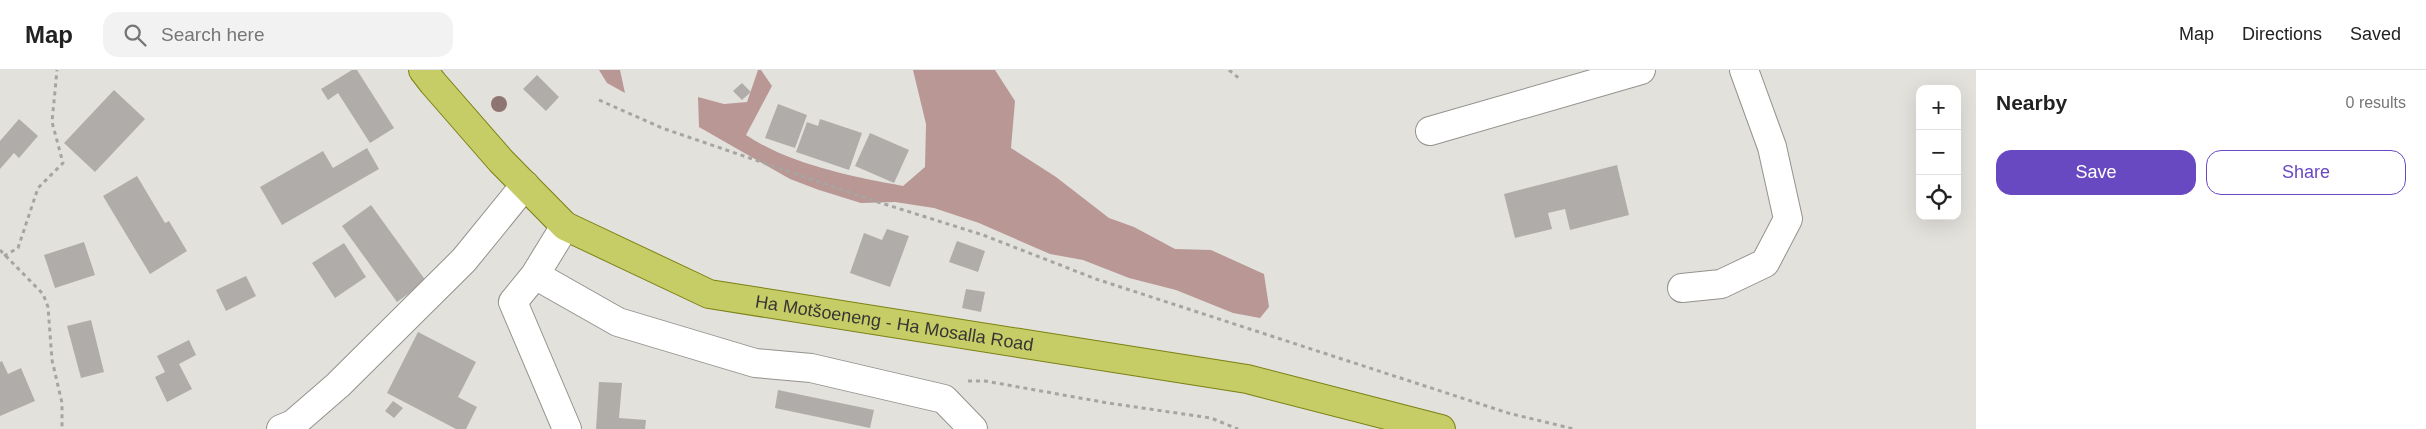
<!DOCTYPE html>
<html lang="en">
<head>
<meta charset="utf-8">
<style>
	:root { --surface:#fff; --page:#f2f2f2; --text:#222; --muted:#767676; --line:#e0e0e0; --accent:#6949c2 }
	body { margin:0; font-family:Arial,sans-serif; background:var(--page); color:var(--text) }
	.controls { position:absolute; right:15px; top:15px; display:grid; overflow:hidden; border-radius:10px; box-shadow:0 5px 20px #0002 }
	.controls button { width:45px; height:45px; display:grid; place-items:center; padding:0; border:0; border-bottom:1px solid var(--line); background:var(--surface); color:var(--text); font:25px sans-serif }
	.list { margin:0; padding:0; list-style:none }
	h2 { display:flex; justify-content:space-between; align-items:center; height:65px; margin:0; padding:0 20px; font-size:21px }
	h2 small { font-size:16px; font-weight:400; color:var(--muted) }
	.actions { display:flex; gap:10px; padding:15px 20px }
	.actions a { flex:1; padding:11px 0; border:1px solid var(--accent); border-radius:15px; text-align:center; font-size:18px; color:var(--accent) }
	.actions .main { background:var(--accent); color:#fff }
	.icon { flex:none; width:28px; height:28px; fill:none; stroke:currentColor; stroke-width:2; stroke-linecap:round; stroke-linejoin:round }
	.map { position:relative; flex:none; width:1976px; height:359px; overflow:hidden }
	header { display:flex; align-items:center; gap:30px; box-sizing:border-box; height:70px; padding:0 25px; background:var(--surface); border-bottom:1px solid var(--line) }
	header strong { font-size:24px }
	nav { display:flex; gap:28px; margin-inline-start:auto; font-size:18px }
	.search { width:350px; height:45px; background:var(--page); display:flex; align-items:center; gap:12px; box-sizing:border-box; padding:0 18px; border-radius:15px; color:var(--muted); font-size:19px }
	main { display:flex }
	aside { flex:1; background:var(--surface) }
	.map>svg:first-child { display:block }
	.forest { fill:#b89795 }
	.building { fill:#b0acaa }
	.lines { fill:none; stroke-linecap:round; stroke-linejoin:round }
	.minor-casing { stroke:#94928e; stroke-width:30 }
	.major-casing { stroke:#7b8112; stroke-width:30 }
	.path { stroke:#a6a5a1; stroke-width:3; stroke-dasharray:4 4; stroke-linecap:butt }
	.minor { stroke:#fff; stroke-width:28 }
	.major { stroke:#c6cc66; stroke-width:28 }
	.tree { fill:#8e7472 }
	.labels { text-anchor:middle; stroke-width:4.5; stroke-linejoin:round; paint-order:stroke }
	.street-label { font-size:18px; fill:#373634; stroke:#f0eeea }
</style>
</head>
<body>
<header>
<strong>Map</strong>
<div class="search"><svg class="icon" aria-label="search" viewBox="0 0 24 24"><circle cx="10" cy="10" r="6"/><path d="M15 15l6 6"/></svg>Search here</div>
<nav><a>Map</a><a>Directions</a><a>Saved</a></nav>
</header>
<main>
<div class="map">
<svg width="1976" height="359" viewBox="0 0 1976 359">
	<rect width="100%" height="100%" fill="#e3e1dc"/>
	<path class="forest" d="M599 0H620L625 23 607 13Z
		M758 0H761L772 16 746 65C789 94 852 107 903 116L925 97 926 54 913 0H995L1015 31 1011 78 1056 107 1109 148 1134 157 1175 179 1211 180 1264 204 1269 237 1260 248 1233 243 1176 220 1129 208 1083 190 1050 184 979 153 934 138 895 132 861 133 819 120 790 109 699 57 698 27 724 34 747 32Z"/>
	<path class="building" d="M352 0H357L394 58 370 73 338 23 328 30 321 19Z
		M537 5 559 27 546 41 523 19Z
		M742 13 751 22 742 30 733 21Z
		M114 20 145 49 95 102 64 73Z
		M778 34 807 45 795 78 765 68Z
		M19 49 38 66 19 88 14 83 0 99V71Z
		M820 49 862 63 849 100 796 82 807 52 818 56Z
		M870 63 909 80 894 113 855 96Z
		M367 78 379 99 282 155 260 117 323 81 333 98Z
		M1617 95 1629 145 1570 160 1565 139 1548 143 1552 159 1515 168 1504 124Z
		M137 106 165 153 169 151 187 181 150 204 103 126Z
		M371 135 426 211 397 232 342 156Z
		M887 159 909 166 890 217 850 203 864 163 882 170Z
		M957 171 985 181 978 202 949 192Z
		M84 172 95 205 55 218 44 185Z
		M344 173 366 207 335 228 312 193Z
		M246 206 256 226 226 241 216 220Z
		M966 219 985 222 981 242 962 238Z
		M91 250 104 302 81 308 67 256Z
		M418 262 476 292 458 327 477 337 466 359H456L387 323Z
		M189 270 196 285 179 294 192 319 167 332 155 307 165 302 157 286Z
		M2 291 8 304 21 298 35 331 0 346V292Z
		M599 312 622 313 619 348 646 350 645 359H596Z
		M778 320 874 340 870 358 775 338Z
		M393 331 403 338 394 348 385 341Z"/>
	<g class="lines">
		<defs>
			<path id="minor" d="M1430 61 1641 0
				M565 156 535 205 513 232 567 359
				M535 205 618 252 755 293 811 298 944 329 973 359
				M1682 218 1721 214 1765 193 1788 149 1772 77 1744 0
				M281 359 293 354 338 315 464 190 525 115"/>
			<g id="major">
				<path id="s1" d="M423 0 433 13 501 91 565 156 709 224 1247 309 1441 359"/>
			</g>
		</defs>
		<use href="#minor" class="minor-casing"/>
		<use href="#major" class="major-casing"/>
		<path class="path" d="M1229 0 1241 10
			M599 30 662 58 878 132 983 165 1096 209 1508 343 1574 359
			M0 180 43 224 48 237 52 290 62 333V359
			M4 186 18 178 38 118 63 93 52 52 57 0
			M968 311H985L1108 333 1211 348 1238 359"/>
		<use href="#minor" class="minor"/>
		<use href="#major" class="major"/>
	</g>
	<circle class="tree" cx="499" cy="34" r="8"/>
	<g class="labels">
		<g class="street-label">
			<text dy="6" stroke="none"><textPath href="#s1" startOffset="558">Ha Motšoeneng - Ha Mosalla Road</textPath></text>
		</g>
	</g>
</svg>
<div class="controls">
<button>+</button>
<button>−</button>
<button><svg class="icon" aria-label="locate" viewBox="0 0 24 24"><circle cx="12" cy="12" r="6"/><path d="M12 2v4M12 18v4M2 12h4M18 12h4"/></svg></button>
</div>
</div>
<aside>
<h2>Nearby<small>0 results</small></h2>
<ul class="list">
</ul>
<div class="actions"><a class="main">Save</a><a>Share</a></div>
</aside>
</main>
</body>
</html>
